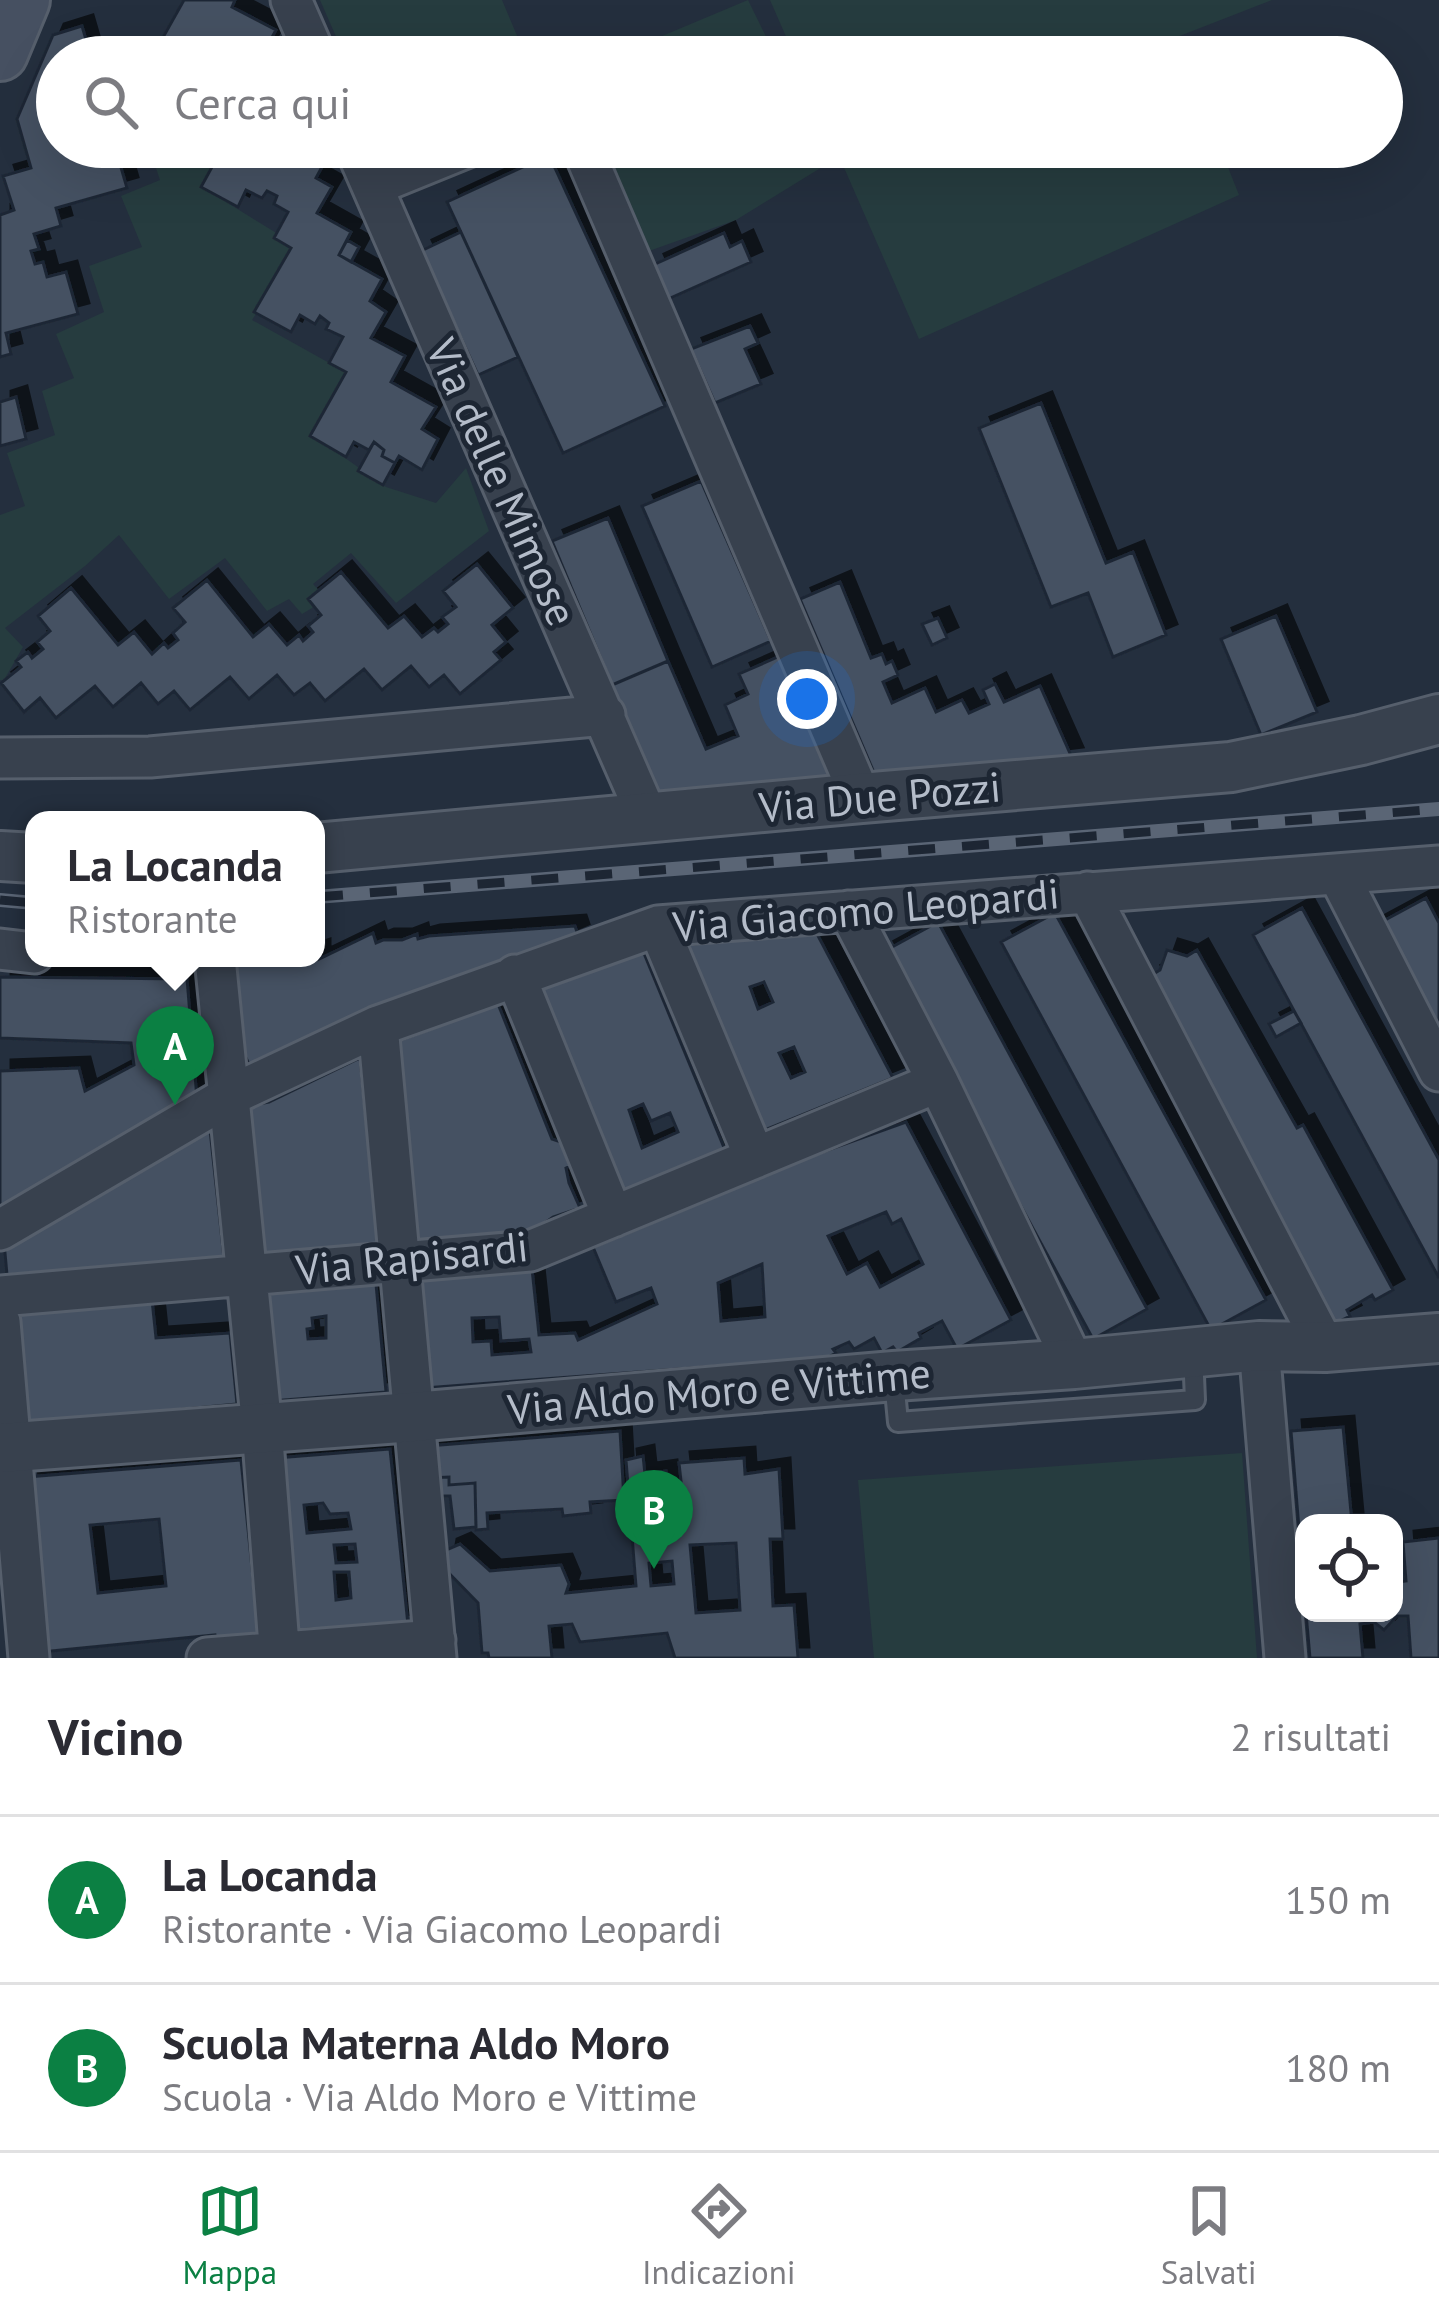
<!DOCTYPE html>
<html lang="it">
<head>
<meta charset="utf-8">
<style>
	:root { --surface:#fff; --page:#f2f2f3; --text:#2b2b33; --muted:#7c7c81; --line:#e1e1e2; --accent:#0b8043 }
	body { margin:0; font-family:"PT Sans",sans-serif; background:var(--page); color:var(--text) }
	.controls { position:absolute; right:36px; bottom:36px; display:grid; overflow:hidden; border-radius:24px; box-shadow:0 12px 48px #0002 }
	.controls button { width:108px; height:108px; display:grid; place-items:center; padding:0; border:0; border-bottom:3px solid var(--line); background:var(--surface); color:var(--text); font:60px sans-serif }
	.you { position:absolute; left:807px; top:699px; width:42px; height:42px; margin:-30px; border:9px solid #fff; border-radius:50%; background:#1a73e8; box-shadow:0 0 0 18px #1a73e833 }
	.badge { display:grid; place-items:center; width:78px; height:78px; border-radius:50%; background:var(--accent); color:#fff; font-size:39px; font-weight:700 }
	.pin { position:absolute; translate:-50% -99px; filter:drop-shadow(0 3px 6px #0008) }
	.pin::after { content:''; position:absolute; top:63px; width:42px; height:36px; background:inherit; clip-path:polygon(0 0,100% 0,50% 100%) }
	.popup { position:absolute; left:25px; top:811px; width:300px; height:156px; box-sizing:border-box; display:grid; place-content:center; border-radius:24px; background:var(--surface); filter:drop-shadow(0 3px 9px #0005); font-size:39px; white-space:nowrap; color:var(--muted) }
	.popup b { font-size:45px; color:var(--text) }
	.popup::after { content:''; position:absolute; left:50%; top:100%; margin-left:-24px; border:24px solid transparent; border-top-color:var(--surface) }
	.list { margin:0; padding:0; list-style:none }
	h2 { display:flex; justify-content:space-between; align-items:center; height:156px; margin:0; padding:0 48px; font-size:51px }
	h2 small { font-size:39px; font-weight:400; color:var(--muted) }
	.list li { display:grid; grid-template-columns:78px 1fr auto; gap:36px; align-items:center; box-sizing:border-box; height:168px; padding:0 48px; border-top:3px solid var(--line) }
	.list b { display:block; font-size:45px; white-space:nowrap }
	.list p { margin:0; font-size:39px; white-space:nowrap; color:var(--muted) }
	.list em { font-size:39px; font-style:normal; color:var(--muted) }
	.icon { flex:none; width:66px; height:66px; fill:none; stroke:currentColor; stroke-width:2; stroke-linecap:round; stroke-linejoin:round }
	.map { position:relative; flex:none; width:1439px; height:1658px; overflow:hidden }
	.search { position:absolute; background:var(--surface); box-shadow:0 12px 48px #0002; left:36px; right:36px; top:36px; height:132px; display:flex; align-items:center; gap:30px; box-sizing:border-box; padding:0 42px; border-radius:66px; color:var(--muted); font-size:45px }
	.sheet { height:492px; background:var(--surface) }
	nav { display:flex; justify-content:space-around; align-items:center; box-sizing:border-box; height:168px; border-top:3px solid var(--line); background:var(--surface); font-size:33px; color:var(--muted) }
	nav a { display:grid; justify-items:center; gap:6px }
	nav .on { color:var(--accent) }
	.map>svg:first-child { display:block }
	.green { fill:#263c3f }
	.building { fill:#455162; stroke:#1f2835; stroke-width:3; fill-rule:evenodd; filter:url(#shadow) }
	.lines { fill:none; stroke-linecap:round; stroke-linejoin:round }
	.service-casing { stroke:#565f6c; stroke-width:24 }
	.minor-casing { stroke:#565f6c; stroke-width:45 }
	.tertiary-casing { stroke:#565f6c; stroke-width:54 }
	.secondary-casing { stroke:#565f6c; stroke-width:60 }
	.service { stroke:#38414e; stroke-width:18 }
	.minor { stroke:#38414e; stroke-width:39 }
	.tertiary { stroke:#38414e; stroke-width:48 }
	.secondary { stroke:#465061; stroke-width:54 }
	.rail-casing { stroke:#5a6575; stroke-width:14 }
	.rail { stroke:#1d2633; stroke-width:9; stroke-dasharray:27; stroke-linecap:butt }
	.labels { text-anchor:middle; stroke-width:10; stroke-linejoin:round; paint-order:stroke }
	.street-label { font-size:42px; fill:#b4bcc9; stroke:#1d2633 }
</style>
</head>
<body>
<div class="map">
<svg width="1439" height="1658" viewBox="0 0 1439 1658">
	<defs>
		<filter id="shadow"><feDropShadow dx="11" dy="-11" stdDeviation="0" flood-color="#0009"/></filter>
	</defs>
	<rect width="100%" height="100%" fill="#242f3e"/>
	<path class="green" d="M320 0H502L526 57H345Z
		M748 0 776 57H612Z
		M770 0H1272L1177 37 1184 57H795Z
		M149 147H230L210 192 299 247 252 320 349 374 317 438 386 487 436 503 466 468 489 531 396 603 351 553 313 584 327 599 302 614 289 599 267 611 225 558 169 599 119 535 85 566 5 628 23 647 4 680H0V515L25 506 7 453 55 435 42 391 74 378 56 334 104 312 89 266 142 247 121 196 160 180Z
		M605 147H819L827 164 736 220 649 251Z
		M835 147H1220L1239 195 919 339Z
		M1242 1453 1257 1658H874L858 1480Z"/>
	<path class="building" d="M184 0H235L232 7 276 30 262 55 266 57H152Z
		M82 26 91 57H57V147H115L127 188 56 208 61 226 34 234 39 249 31 251 35 264 43 262 47 277 66 272 78 314 6 333 11 354 0 357V215L14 210 3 176 31 168 17 119 53 35Z
		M223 147H317L329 154 316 178 332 187 317 213 351 232 339 255 382 279 370 301 386 312 371 338 405 356 391 382 436 407 422 429 438 439 422 470 399 456 395 463 382 456 384 450 374 442 369 450 354 442 346 457 310 436 346 372 329 363 343 337 326 329 329 323 320 316 315 324 300 315 291 332 254 312 291 248 274 238 288 212 274 204 277 196 267 191 262 198 246 190 238 207 201 187Z
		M549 155 665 406 563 453 447 202Z
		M461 232 518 357 478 375 421 251Z
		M724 233 730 247 742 241 751 262 668 299 653 265Z
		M347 240 359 247 351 262 339 255Z
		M750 326 758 343 745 349 761 384 715 403 691 349Z
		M16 397 26 439 0 446V402Z
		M1041 403 1106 563 1133 552 1166 635 1113 657 1088 593 1051 607 979 428Z
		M374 442 384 450 382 456 395 463 383 485 358 471Z
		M701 481 771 641 712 667 642 506Z
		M608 518 668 661 612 685 552 541Z
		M477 564 513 608 492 625 506 642 494 652 501 660 460 694 444 675 429 687 411 666 382 690 364 669 325 701 310 683 294 695 277 675 249 699 230 677 190 710 174 691 158 704 141 683 113 707 95 686 56 718 40 698 24 712 1 683 21 667 16 661 28 652 32 658 43 649 37 642 50 631 38 616 71 588 118 645 134 632 152 654 164 643 168 648 178 640 173 633 185 622 173 608 207 580 253 637 269 624 287 645 299 635 303 641 313 632 308 626 321 615 308 599 341 572 388 628 404 616 422 637 434 628 438 632 448 624 442 617 456 607 443 591Z
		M840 582 871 658 882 654 886 664 892 661 898 675 883 682 892 703 925 688 936 712 962 700 969 713 989 704 983 690 995 684 1004 702 1040 686 1072 758 878 782 800 599Z
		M1276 616 1317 712 1261 735 1221 639Z
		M938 618 947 638 932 645 922 624Z
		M780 656 835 783 663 802 612 685 668 661 706 749 738 736 725 705 748 694 739 674Z
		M1426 898 1439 923V1046L1374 926Z
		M1302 908 1439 1160V1278L1253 935Z
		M1055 913 1266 1300 1211 1330 1001 942Z
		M938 922 1147 1309 1093 1339 883 952Z
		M575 926 578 935 253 1072 243 1052 235 958H316V951L319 950V959L373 933 376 943 383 940H402L417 934 418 939 429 936Z
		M816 932 893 1078 760 1132 684 945ZM764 982 773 1002 758 1009 750 987ZM794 1047 805 1072 791 1078 779 1053Z
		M1167 950 1187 956 1197 950 1297 1128 1303 1125 1393 1290 1375 1300 1372 1295 1347 1310 1350 1316 1332 1325 1150 976 1160 970Z
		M643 951 725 1150 618 1193 535 990ZM643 1104 651 1121 670 1113 678 1132 642 1148 629 1110Z
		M0 977 187 979 197 1099 113 1142 0 1207V1071L79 1068 85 1091 134 1065 131 1043 0 1038Z
		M498 1004 552 1139 561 1142 570 1166 566 1168 569 1183 580 1208 553 1217 542 1225 545 1230 407 1246 395 1042Z
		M1294 1011 1301 1023 1276 1037 1269 1024Z
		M360 1058 379 1248 260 1254 247 1106 269 1102Z
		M906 1122 1011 1320 957 1349 942 1321 919 1333 921 1338 897 1352 893 1347 882 1353 874 1338 854 1349 849 1342 833 1349 836 1353 819 1362 817 1358 802 1359 798 1364 731 1369V1365L424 1388 416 1279 532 1269 539 1335 575 1333 578 1340 657 1304 651 1288 616 1302 593 1247 814 1155ZM886 1212 892 1224 901 1219 923 1264 880 1287 867 1263 847 1274 828 1236ZM762 1264 765 1317 721 1321 718 1283ZM499 1317 501 1341 529 1339 531 1352 492 1355 491 1341 473 1342 472 1318Z
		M210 1130 224 1258 7 1275 4 1242Z
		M376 1284 386 1392 271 1401 262 1292ZM326 1316V1338L308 1339 307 1329 313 1328 312 1318Z
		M152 1300 156 1338 230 1333 237 1404 19 1425 9 1312Z
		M1343 1427 1352 1523H1304V1590L1291 1431Z
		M620 1431 624 1500 590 1502 591 1513 563 1516 562 1509 487 1513 488 1529 476 1530 475 1483 449 1485V1477L430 1478 428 1446Z
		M390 1449 408 1625 291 1630 276 1458ZM323 1503 330 1514 348 1513 351 1529 307 1533 304 1505ZM355 1544 357 1562 336 1563 334 1545ZM334 1572H349L351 1598 336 1600Z
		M643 1456 645 1474 666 1471 667 1481H681L679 1463 744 1458 745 1474 779 1469 783 1539H770L773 1606 794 1605 798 1658H675L667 1633 580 1642 572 1624 549 1626 552 1658H489L488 1653H482L478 1603 443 1567 446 1550 460 1544 490 1571 561 1565 569 1584 566 1593 636 1586 626 1460ZM736 1543 740 1610 696 1613 690 1545ZM672 1561 674 1584 651 1586 649 1563Z
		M241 1460 259 1637 216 1642 215 1635 41 1652 27 1477ZM159 1519 166 1586 98 1593 90 1525Z
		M449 1477V1485L475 1483 476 1527 454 1529 450 1496H433L430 1478Z
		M1439 1538V1658H1411L1408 1616H1397L1384 1630 1374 1622 1360 1624 1363 1658H1310L1306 1613H1394V1599L1399 1594 1398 1582 1406 1581 1403 1542Z"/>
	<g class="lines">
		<defs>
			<path id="service" d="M894 1380 898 1422 1195 1400 1193 1353"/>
			<path id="minor" d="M291 0 316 57
				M355 147 648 818
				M582 147 861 798
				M372 186 468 147
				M0 758 150 757 605 715
				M1338 874 1439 1071
				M1088 892 1325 1347
				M849 911 938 1082 1074 1364
				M658 926 755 1158
				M0 949 34 953
				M215 958 262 1428 280 1658
				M515 975 613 1217
				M378 1026 436 1658
				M0 1230 229 1096 378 1026 658 926 1439 866
				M0 1296 530 1251 938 1082
				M0 1322 29 1658
				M1259 1346 1285 1658
				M207 1658 435 1640"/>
			<path id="tertiary" d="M316 848 861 798 1231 767 1361 740 1439 719
				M0 856 34 858
				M0 1448 413 1417 894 1376 1074 1364 1259 1346 1325 1347 1439 1338"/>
			<path id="secondary" d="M0 53 22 0"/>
		</defs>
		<use href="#service" class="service-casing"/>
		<use href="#minor" class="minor-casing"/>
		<use href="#tertiary" class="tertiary-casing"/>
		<use href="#secondary" class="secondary-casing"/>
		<use href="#service" class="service"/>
		<use href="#minor" class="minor"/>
		<use href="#tertiary" class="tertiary"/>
		<use href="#secondary" class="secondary"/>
		<defs>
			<path id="rail" d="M316 897 1439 809
				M0 900 34 903"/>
		</defs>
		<use href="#rail" class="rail-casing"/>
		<use href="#rail" class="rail"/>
	</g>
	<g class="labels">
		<g class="street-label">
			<text transform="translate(502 482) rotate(66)" y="15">Via delle Mimose</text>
			<text transform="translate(880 797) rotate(-5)" y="15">Via Due Pozzi</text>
			<text transform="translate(866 910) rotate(-5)" y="15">Via Giacomo Leopardi</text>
			<text transform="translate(412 1258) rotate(-6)" y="15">Via Rapisardi</text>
			<text transform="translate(719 1391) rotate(-5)" y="15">Via Aldo Moro e Vittime</text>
		</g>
	</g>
</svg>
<div class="controls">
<button><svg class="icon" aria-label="locate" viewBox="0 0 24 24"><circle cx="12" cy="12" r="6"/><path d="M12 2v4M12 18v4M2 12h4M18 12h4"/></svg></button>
</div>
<div class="you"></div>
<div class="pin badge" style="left:175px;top:1105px">A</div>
<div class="popup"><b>La Locanda</b>Ristorante</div>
<div class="pin badge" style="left:654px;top:1569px">B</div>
<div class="search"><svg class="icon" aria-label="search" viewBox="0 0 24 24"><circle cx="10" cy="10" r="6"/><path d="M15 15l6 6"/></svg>Cerca qui</div>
</div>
<section class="sheet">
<h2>Vicino<small>2 risultati</small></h2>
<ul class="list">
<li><span class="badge">A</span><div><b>La Locanda</b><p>Ristorante · Via Giacomo Leopardi</p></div><em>150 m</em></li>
<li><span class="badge">B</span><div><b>Scuola Materna Aldo Moro</b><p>Scuola · Via Aldo Moro e Vittime</p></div><em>180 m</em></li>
</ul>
</section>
<nav>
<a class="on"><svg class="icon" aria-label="map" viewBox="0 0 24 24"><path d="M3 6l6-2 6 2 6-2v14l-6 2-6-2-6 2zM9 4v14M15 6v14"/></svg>Mappa</a>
<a><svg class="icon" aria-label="directions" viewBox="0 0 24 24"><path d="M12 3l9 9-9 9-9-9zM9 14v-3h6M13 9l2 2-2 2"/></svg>Indicazioni</a>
<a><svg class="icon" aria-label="saved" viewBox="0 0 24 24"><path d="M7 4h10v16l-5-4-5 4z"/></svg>Salvati</a>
</nav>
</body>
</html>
